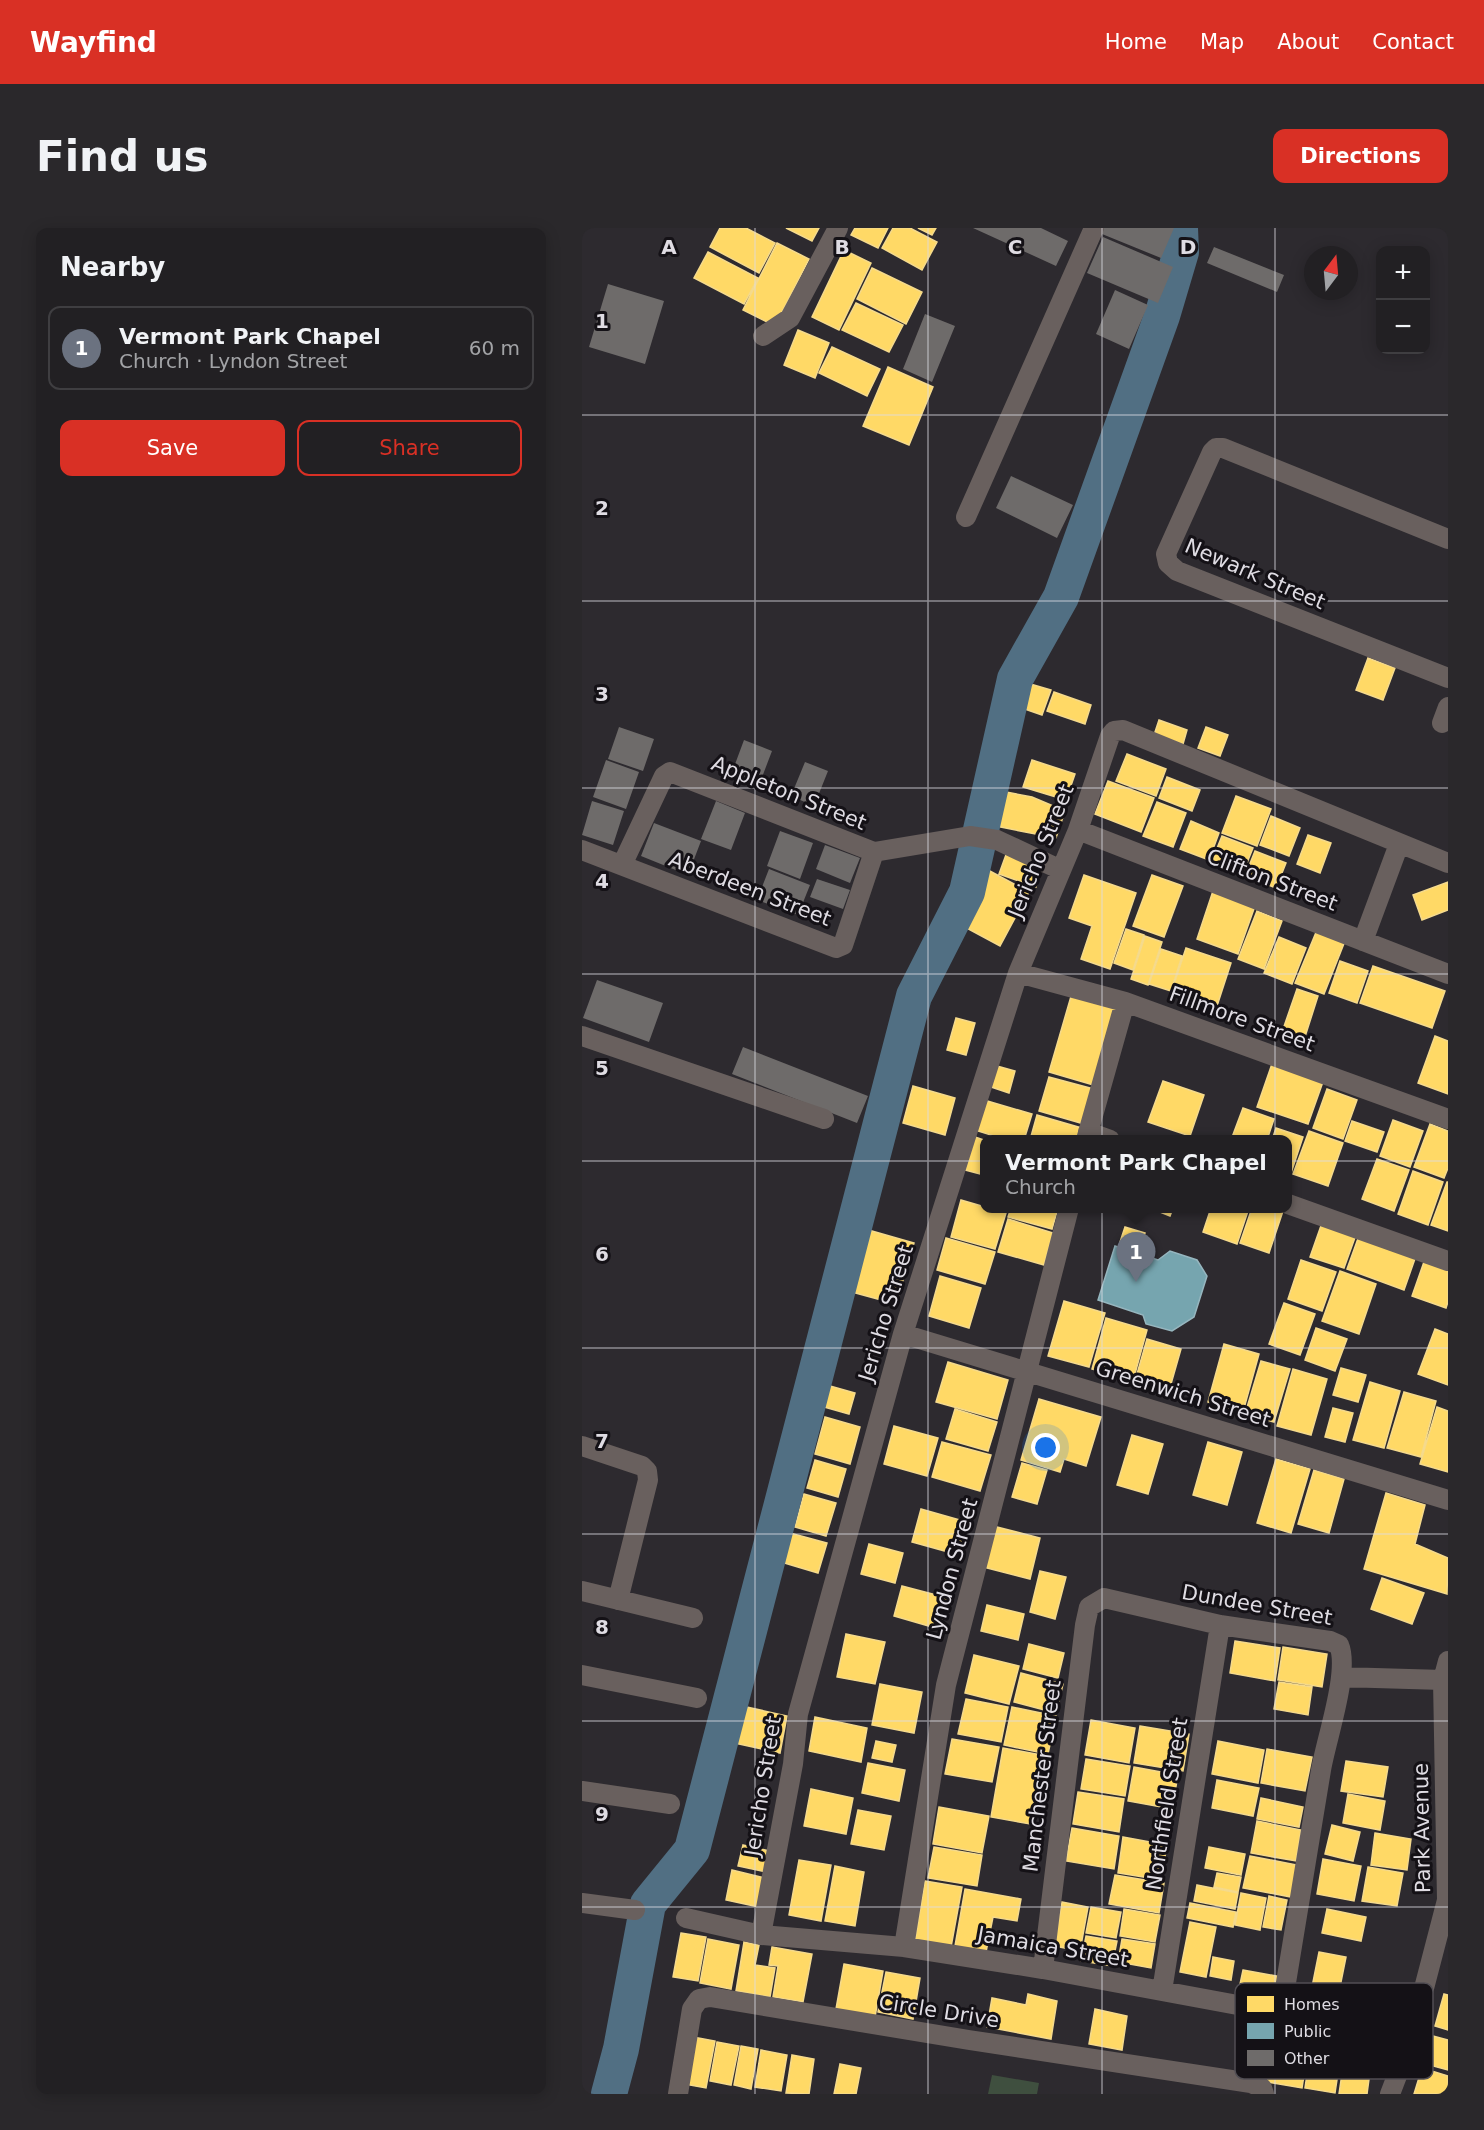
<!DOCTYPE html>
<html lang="en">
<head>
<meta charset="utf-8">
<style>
	:root { --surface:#222023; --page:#2a282b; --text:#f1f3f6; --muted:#a2a3a6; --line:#3f3e41; --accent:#d93025 }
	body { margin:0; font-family:"DejaVu Sans",sans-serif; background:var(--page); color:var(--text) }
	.controls { position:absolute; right:18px; top:18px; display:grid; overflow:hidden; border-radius:12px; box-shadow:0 3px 15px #0003 }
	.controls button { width:54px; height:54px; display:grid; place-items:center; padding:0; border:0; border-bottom:2px solid var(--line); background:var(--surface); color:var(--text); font:30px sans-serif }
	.compass { position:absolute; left:722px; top:18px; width:54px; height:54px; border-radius:50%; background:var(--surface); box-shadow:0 3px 15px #0003; rotate:16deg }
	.you { position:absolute; left:464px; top:1220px; width:21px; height:21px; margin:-15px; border:4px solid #fff; border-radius:50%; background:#1a73e8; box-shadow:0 0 0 9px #1a73e833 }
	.badge { display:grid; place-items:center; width:39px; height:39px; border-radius:50%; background:var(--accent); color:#fff; font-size:20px; font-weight:700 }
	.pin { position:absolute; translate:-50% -50px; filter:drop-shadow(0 2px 3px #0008) }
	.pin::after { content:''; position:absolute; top:32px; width:21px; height:18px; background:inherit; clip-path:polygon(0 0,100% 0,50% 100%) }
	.popup { position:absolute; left:398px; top:907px; width:312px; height:78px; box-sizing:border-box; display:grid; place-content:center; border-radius:12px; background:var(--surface); filter:drop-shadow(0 2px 4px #0005); font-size:20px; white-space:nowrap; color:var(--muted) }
	.popup b { font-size:22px; color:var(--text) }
	.popup::after { content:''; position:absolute; left:50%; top:100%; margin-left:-12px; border:12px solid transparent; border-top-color:var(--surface) }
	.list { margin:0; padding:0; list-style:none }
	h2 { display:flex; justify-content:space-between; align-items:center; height:78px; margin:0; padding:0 24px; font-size:26px }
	h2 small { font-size:20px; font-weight:400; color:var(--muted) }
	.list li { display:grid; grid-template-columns:39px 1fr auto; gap:18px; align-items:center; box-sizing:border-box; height:84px; margin:0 12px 12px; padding:0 12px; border:2px solid var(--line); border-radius:12px }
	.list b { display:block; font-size:22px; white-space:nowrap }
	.list p { margin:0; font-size:20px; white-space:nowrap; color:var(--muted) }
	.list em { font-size:20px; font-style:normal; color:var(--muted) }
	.actions { display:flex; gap:12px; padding:18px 24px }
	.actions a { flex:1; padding:14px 0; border:2px solid var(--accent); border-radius:12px; text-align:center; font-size:21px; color:var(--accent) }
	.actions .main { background:var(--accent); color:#fff }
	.map { position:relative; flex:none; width:866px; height:1866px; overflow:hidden; border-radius:12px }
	header { display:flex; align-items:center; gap:36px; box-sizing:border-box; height:84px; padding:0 30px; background:var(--accent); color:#fff }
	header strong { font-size:28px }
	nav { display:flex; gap:33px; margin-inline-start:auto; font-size:21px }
	.intro { display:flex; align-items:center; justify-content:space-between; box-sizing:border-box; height:144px; padding:0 36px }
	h1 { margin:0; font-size:42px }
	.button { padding:15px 27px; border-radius:12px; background:var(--accent); color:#fff; font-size:21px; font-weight:700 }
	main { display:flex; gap:36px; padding:0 36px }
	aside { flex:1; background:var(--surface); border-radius:12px; box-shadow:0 3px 15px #0003 }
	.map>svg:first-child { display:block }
	.grass { fill:#3f4f3f }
	.homes { fill:#ffd966; stroke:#f5da8c; stroke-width:1.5 }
	.public { fill:#76a5af; stroke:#96b6bf; stroke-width:1.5 }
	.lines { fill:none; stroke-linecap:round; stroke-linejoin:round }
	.river { stroke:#516f83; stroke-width:36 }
	.building { fill:#6e6b6a }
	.minor { stroke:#69605e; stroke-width:20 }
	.grid { fill:none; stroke:#dfdce3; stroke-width:1.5; stroke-opacity:0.55 }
	.labels { text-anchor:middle; stroke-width:6; stroke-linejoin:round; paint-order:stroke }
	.street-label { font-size:21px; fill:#dfdce3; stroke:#141116 }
	.key { fill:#141116; stroke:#514e54; stroke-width:1.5 }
	.key-label { font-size:16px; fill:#dfdce3 }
	.grid-label { font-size:20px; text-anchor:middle; font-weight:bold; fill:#dfdce3; stroke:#141116; stroke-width:6; stroke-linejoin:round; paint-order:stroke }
</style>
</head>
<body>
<header>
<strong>Wayfind</strong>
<nav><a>Home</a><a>Map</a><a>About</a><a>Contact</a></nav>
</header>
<div class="intro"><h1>Find us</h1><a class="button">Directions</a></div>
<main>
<aside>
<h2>Nearby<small></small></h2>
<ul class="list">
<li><span class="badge" style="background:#6b7280">1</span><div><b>Vermont Park Chapel</b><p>Church · Lyndon Street</p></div><em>60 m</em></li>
</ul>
<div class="actions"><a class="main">Save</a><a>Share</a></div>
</aside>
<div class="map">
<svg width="866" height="1866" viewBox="0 0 866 1866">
	<rect width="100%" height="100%" fill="#2d2a2f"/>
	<path class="grass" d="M410 1847 457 1855 455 1866H406Z"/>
	<path class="homes" d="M138 0H164L193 15 177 45 128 19Z
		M204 0H237L230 13Z
		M273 0H306L296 20 269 7Z
		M311 0H328L355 14 340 42 300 20Z
		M336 0H354L350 7Z
		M195 15 227 31 193 98 161 82Z
		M262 22 289 35 257 102 230 89Z
		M126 24 176 50 162 76 112 50Z
		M290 40 340 64 324 96 275 71Z
		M274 75 321 97 307 124 260 102Z
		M216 102 247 115 233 150 202 137Z
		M250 119 298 141 285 168 237 145Z
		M306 139 351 159 327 217 281 198Z
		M786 430 813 440 801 472 774 462Z
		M445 455 469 462 460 487 437 479Z
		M472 464 509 477 503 496 465 483Z
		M577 492 605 502 601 516 572 507Z
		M624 499 646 507 638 528 616 520Z
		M545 526 584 541 574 568 534 553Z
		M450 532 493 546 484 572 441 559Z
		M585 549 618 562 610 583 577 570Z
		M526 553 572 570 559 604 513 586Z
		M419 563 450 569 483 583 474 610 418 599Z
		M654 568 689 581 675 618 640 605Z
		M575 574 604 585 591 619 561 608Z
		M689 588 718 600 707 628 678 617Z
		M609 593 637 605 627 632 598 621Z
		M726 607 749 615 738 645 715 636Z
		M640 608 671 620 660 647 629 635Z
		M673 623 704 635 694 660 663 648Z
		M425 624 461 637 454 659 417 646Z
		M406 642 447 664 418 718 377 696Z
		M502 647 554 665 528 741 499 731 510 698 487 690Z
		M570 647 601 658 582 709 551 698Z
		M866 654V682L840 692 831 667Z
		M631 663 673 678 656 726 615 711Z
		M675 683 700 693 682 741 656 731Z
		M544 701 562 707 551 742 532 735Z
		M735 702 763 713 742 766 713 755Z
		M563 708 580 714 566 757 549 751Z
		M697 709 724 720 710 756 682 745Z
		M604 720 649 735 634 781 589 765Z
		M579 721 600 728 589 763 567 756Z
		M758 733 786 743 775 775 747 765Z
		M791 738 863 763 850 800 778 775Z
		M715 761 736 768 721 815 699 807Z
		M490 765 538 779 515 858 467 844Z
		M374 790 393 795 384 827 365 822Z
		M853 808 866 813V866L836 855Z
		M691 833 742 851 726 896 675 879Z
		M415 838 433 843 427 865 409 859Z
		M467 849 512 861 502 896 457 883Z
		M581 853 622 867 608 908 566 894Z
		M331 858 373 870 363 907 321 895Z
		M745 861 775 872 761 911 731 900Z
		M402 872 450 886 442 912H425L393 902Z
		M661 880 692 891 685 912H649Z
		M455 887 500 900 496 912H448Z
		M811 892 841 903 828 939 798 928Z
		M770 893 802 904 795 924 763 913Z
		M848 896 866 903V940L862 950 832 939Z
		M694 900 721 909 709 945 706 943V912H690Z
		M727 903 761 915 746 958 711 946Z
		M393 909 402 912V947L383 942Z
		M795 931 827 942 812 983 780 971Z
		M831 943 861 954 846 997 816 986Z
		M865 954H866V1003L849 997Z
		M379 972 424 985 413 1021 369 1009Z
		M429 980H476L470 1001 426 989Z
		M568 980H591L588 988Z
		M629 980H667L655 1016 621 1004Z
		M670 980H702L687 1025 658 1015Z
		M426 991 471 1005 462 1037 416 1024Z
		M741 992 775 1004 762 1040 728 1029Z
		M543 999 563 1005 558 1021 538 1014Z
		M283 1001 332 1015 314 1076 266 1063Z
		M778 1005 835 1025 822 1062 765 1041Z
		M364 1010 413 1024 403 1056 355 1042Z
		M843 1031 866 1039V1074L864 1080 830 1068Z
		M719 1032 754 1044 740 1083 706 1071Z
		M758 1043 794 1056 777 1106 740 1093Z
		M358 1048 399 1060 387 1100 347 1088Z
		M482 1073 523 1085 507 1139 466 1128Z
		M702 1075 733 1086 718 1127 687 1116Z
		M524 1090 565 1102 551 1153 510 1141Z
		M734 1100 765 1111 753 1143 723 1132Z
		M853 1101 866 1106V1157L836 1146Z
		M565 1111 599 1121 587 1163 553 1153Z
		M642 1116 677 1126 661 1184 626 1174Z
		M679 1133 708 1141 692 1194 663 1186Z
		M366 1134 426 1152 415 1191 354 1174Z
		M759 1140 784 1147 776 1174 751 1167Z
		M711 1141 745 1151 729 1207 695 1198Z
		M788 1154 818 1163 802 1220 771 1212Z
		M241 1156 273 1165 267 1186 235 1177Z
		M822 1164 854 1173 839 1229 805 1220Z
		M457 1171 519 1189 504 1238 482 1231 478 1244 439 1232Z
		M855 1179 866 1183V1244L838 1236Z
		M751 1180 771 1185 763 1214 743 1209Z
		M373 1181 415 1194 406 1223 364 1211Z
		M243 1189 278 1199 268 1236 233 1226Z
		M312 1198 356 1210 345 1248 302 1236Z
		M550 1207 581 1216 566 1266 535 1257Z
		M360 1214 409 1227 398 1263 350 1249Z
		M626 1214 660 1224 645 1277 611 1267Z
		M694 1231 728 1241 709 1305 675 1295Z
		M233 1232 264 1241 256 1269 225 1260Z
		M440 1235 465 1242 455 1276 430 1269Z
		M732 1242 762 1251 747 1305 716 1296Z
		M804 1265 843 1277 833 1316 866 1330 865 1366 782 1341Z
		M222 1266 254 1275 244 1308 213 1299Z
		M339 1281 385 1294 377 1327 330 1314Z
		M411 1298 458 1310 448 1351 401 1339Z
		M208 1305 245 1315 236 1345 199 1334Z
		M287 1316 321 1325 313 1355 279 1346Z
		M458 1343 484 1349 473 1391 448 1384Z
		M800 1350 842 1365 830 1396 789 1381Z
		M320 1358 366 1370 357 1401 312 1388Z
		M405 1377 442 1386 436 1412 399 1403Z
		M264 1406 303 1414 293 1456 255 1449Z
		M653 1413 698 1420 693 1453 648 1445Z
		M447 1416 482 1425 476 1450 441 1441Z
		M701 1419 745 1426 740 1459 696 1452Z
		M392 1427 437 1438 427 1476 383 1465Z
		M439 1445 481 1456 474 1485 432 1474Z
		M697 1454 730 1459 726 1487 692 1481Z
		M298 1456 340 1464 332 1505 290 1497Z
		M384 1471 426 1479 419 1514 376 1506Z
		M151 1476 205 1488 198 1525 143 1513Z
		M430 1479 474 1488 466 1526 422 1517Z
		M233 1489 285 1500 279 1534 227 1523Z
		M509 1492 553 1500 547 1535 503 1527Z
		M558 1498 607 1506 601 1543 552 1535Z
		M370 1511 417 1519 410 1554 363 1546Z
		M294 1513 314 1517 310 1534 290 1530Z
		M636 1513 682 1522 676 1555 630 1546Z
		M421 1520 460 1527 448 1596 409 1589Z
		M685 1521 730 1529 723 1563 679 1555Z
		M504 1531 548 1538 543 1568 499 1561Z
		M764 1533 806 1539 801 1569 759 1563Z
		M286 1535 323 1542 317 1573 280 1565Z
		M552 1539 596 1547 590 1581 546 1573Z
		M635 1552 677 1560 671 1588 630 1580Z
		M229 1561 271 1570 264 1606 222 1598Z
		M496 1564 542 1571 537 1604 491 1596Z
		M766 1566 803 1573 798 1602 761 1595Z
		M679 1570 721 1579 717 1599 675 1591Z
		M357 1579 407 1588 400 1625 351 1616Z
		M276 1582 309 1588 302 1622 269 1616Z
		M675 1593 719 1602 714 1633 669 1625Z
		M750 1597 778 1604 771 1633 743 1626Z
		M490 1600 537 1608 532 1641 484 1633Z
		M793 1605 829 1611 825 1642 789 1637Z
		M541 1609 585 1617 579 1652 536 1645Z
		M161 1617 188 1623 184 1644 156 1638Z
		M352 1619 400 1627 395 1658 346 1650Z
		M627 1619 663 1626 659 1647 623 1640Z
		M668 1628 715 1637 709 1669 661 1660Z
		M741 1631 779 1638 772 1673 735 1666Z
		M217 1632 249 1637 239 1693 207 1687Z
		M253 1638 282 1644 273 1698 243 1693Z
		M786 1639 821 1645 815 1678 780 1673Z
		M150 1642 183 1650 177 1679 144 1672Z
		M635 1645 659 1649 656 1664 632 1659Z
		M533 1647 582 1655 577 1685 527 1676Z
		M343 1653 380 1659 369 1719 333 1712Z
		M615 1657 656 1665 653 1681 612 1673Z
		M383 1661 439 1671 435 1693 411 1689 404 1724 373 1718Z
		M659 1665 684 1670 678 1702 653 1697Z
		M687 1668 705 1672 699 1702 681 1699Z
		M480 1674 506 1679 498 1723 472 1718Z
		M608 1675 654 1684 651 1699 605 1690Z
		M509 1679 539 1684 534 1710 504 1705Z
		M542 1681 578 1687 573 1714 538 1708Z
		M745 1681 784 1689 779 1713 740 1705Z
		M608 1694 634 1699 624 1749 598 1744Z
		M99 1705 124 1709 116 1753 91 1749Z
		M504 1708 535 1713 530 1738 499 1733Z
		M126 1711 157 1717 149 1761 118 1755Z
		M540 1711 573 1716 569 1740 536 1734Z
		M162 1714 177 1717 173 1737 193 1740 188 1769 154 1763Z
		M190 1719 230 1726 221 1774 191 1769 196 1738 187 1737Z
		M737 1724 764 1729 755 1774 728 1769Z
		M631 1729 652 1733 649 1752 628 1748Z
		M262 1736 301 1743 293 1789 254 1781Z
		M661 1742 700 1749 696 1768 657 1761Z
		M304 1744 338 1750 331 1791 296 1784Z
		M446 1766 475 1773 469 1811 405 1799 410 1770 444 1777Z
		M862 1766 866 1767V1802L853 1798Z
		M513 1781 545 1788 540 1822 507 1816Z
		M851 1808 866 1812V1842L844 1836Z
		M111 1809 133 1813 124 1860 102 1856Z
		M692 1811 727 1816 720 1860 685 1854Z
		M135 1814 157 1818 149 1857 128 1853Z
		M159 1818 176 1821 169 1861 152 1857Z
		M729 1820 759 1825 753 1865 723 1860Z
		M179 1822 205 1827 199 1863 173 1859Z
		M763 1825 790 1829 785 1866H757Z
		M210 1827 232 1831 227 1866 204 1865Z
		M258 1836 279 1840 274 1866H252Z
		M840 1840 866 1848V1866H832Z"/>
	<path class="public" d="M533 1018 576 1032 588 1023 615 1032 625 1048 612 1089 590 1103 564 1096 561 1087 516 1072Z"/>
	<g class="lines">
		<path class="river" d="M27 1866 39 1821 66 1676 110 1622 332 768 385 664 433 451 479 369 580 88 599 24 598 0"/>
	</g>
	<path class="building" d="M391 0H459L486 13 474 38Z
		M522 0H592L579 30 520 6Z
		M521 9 591 39 576 75 505 45Z
		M632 19 702 47 695 64 625 35Z
		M26 56 82 73 63 136 7 119Z
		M533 62 566 77 547 121 514 106Z
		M343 86 373 98 350 154 321 141Z
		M429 248 491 277 475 310 414 280Z
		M37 499 72 511 61 543 26 531Z
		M162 512 190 523 177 557 149 547Z
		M24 532 57 544 44 581 11 569Z
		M223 534 246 543 232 578 209 568Z
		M10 573 42 583 31 617 0 607Z
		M134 573 163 585 149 622 119 611Z
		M72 595 119 613 106 647 59 628Z
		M198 603 231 615 218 651 185 638Z
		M243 617 278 630 268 655 234 641Z
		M187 641 228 657 216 687 175 672Z
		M235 651 268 662 261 681 228 669Z
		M15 752 81 775 67 814 1 790Z
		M161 819 286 868 275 895 150 846Z"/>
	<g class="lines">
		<path class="minor" d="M181 108 208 90 256 0
			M384 289 512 0
			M866 311 641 220H634L630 224 584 326 586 335 595 343 866 450
			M860 495 866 479
			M496 602 866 746
			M0 622 254 720 261 717 292 624
			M40 637 82 548 88 544 292 624 388 608 415 612 479 642
			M781 713 817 616
			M436 745 543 774 866 891
			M0 808 242 891
			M506 904 528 912
			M504 912 543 774
			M706 976 866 1033
			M321 1106 866 1272
			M0 1218 60 1238 65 1243 66 1252 36 1372
			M0 1363 111 1390
			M0 1447 115 1470
			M759 1449 861 1452
			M0 1563 88 1576
			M0 1675 53 1682
			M104 1690 179 1707 322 1719 461 1741 699 1785 828 1814
			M179 1707 211 1536 216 1486 321 1106 436 745 496 602 528 508 532 503 541 502 866 635
			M322 1719 364 1457 487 980
			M461 1741 503 1397 507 1379 522 1370 638 1397 748 1413 757 1417C768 1443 744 1512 739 1542 725 1623 713 1704 699 1785
			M580 1763 638 1397
			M96 1866 110 1781 117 1771 128 1769 387 1812 669 1855 680 1860 682 1866
			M808 1866 828 1814 865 1672 861 1452 866 1433"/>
	</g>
	<path class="grid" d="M173 0V1866M346 0V1866M520 0V1866M693 0V1866M0 187H866M0 373H866M0 560H866M0 746H866M0 933H866M0 1120H866M0 1306H866M0 1493H866M0 1679H866"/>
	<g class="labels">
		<g class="street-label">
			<text transform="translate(673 346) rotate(23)" y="7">Newark Street</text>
			<text transform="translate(207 565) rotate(22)" y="7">Appleton Street</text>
			<text transform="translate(459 623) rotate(-68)" y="7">Jericho Street</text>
			<text transform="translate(690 652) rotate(21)" y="7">Clifton Street</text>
			<text transform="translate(168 661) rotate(21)" y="7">Aberdeen Street</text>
			<text transform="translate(660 791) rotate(20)" y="7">Fillmore Street</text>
			<text transform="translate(304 1085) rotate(-73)" y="7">Jericho Street</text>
			<text transform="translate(601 1166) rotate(17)" y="7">Greenwich Street</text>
			<text transform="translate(370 1341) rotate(-75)" y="7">Lyndon Street</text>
			<text transform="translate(675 1377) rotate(10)" y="7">Dundee Street</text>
			<text transform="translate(460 1548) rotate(-83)" y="7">Manchester Street</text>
			<text transform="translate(181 1558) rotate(-81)" y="7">Jericho Street</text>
			<text transform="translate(585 1576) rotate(-81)" y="7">Northfield Street</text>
			<text transform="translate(840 1600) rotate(-91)" y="7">Park Avenue</text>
			<text transform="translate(471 1719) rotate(10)" y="7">Jamaica Street</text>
			<text transform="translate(357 1783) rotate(9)" y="7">Circle Drive</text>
		</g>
	</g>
	<rect x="653" y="1755" width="198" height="96" rx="9" class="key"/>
	<rect x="665" y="1768" width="27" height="16" fill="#ffd966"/>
	<rect x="665" y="1795" width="27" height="16" fill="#76a5af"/>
	<rect x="665" y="1822" width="27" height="16" fill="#6e6b6a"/>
	<g class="key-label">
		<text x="702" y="1782">Homes</text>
		<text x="702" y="1809">Public</text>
		<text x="702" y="1836">Other</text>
	</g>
	<g class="grid-label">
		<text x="87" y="26">A</text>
		<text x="260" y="26">B</text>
		<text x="433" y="26">C</text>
		<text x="606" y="26">D</text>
		<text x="20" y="100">1</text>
		<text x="20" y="287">2</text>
		<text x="20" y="473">3</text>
		<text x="20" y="660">4</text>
		<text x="20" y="847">5</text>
		<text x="20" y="1033">6</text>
		<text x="20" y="1220">7</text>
		<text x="20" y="1406">8</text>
		<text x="20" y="1593">9</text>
	</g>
</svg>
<div class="controls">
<button>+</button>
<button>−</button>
</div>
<svg class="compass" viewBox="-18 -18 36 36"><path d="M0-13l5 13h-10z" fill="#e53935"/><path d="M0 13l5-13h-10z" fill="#a2a3a6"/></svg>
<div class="you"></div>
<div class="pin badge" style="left:554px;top:1054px;background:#6b7280">1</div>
<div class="popup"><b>Vermont Park Chapel</b>Church</div>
</div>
</main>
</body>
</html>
